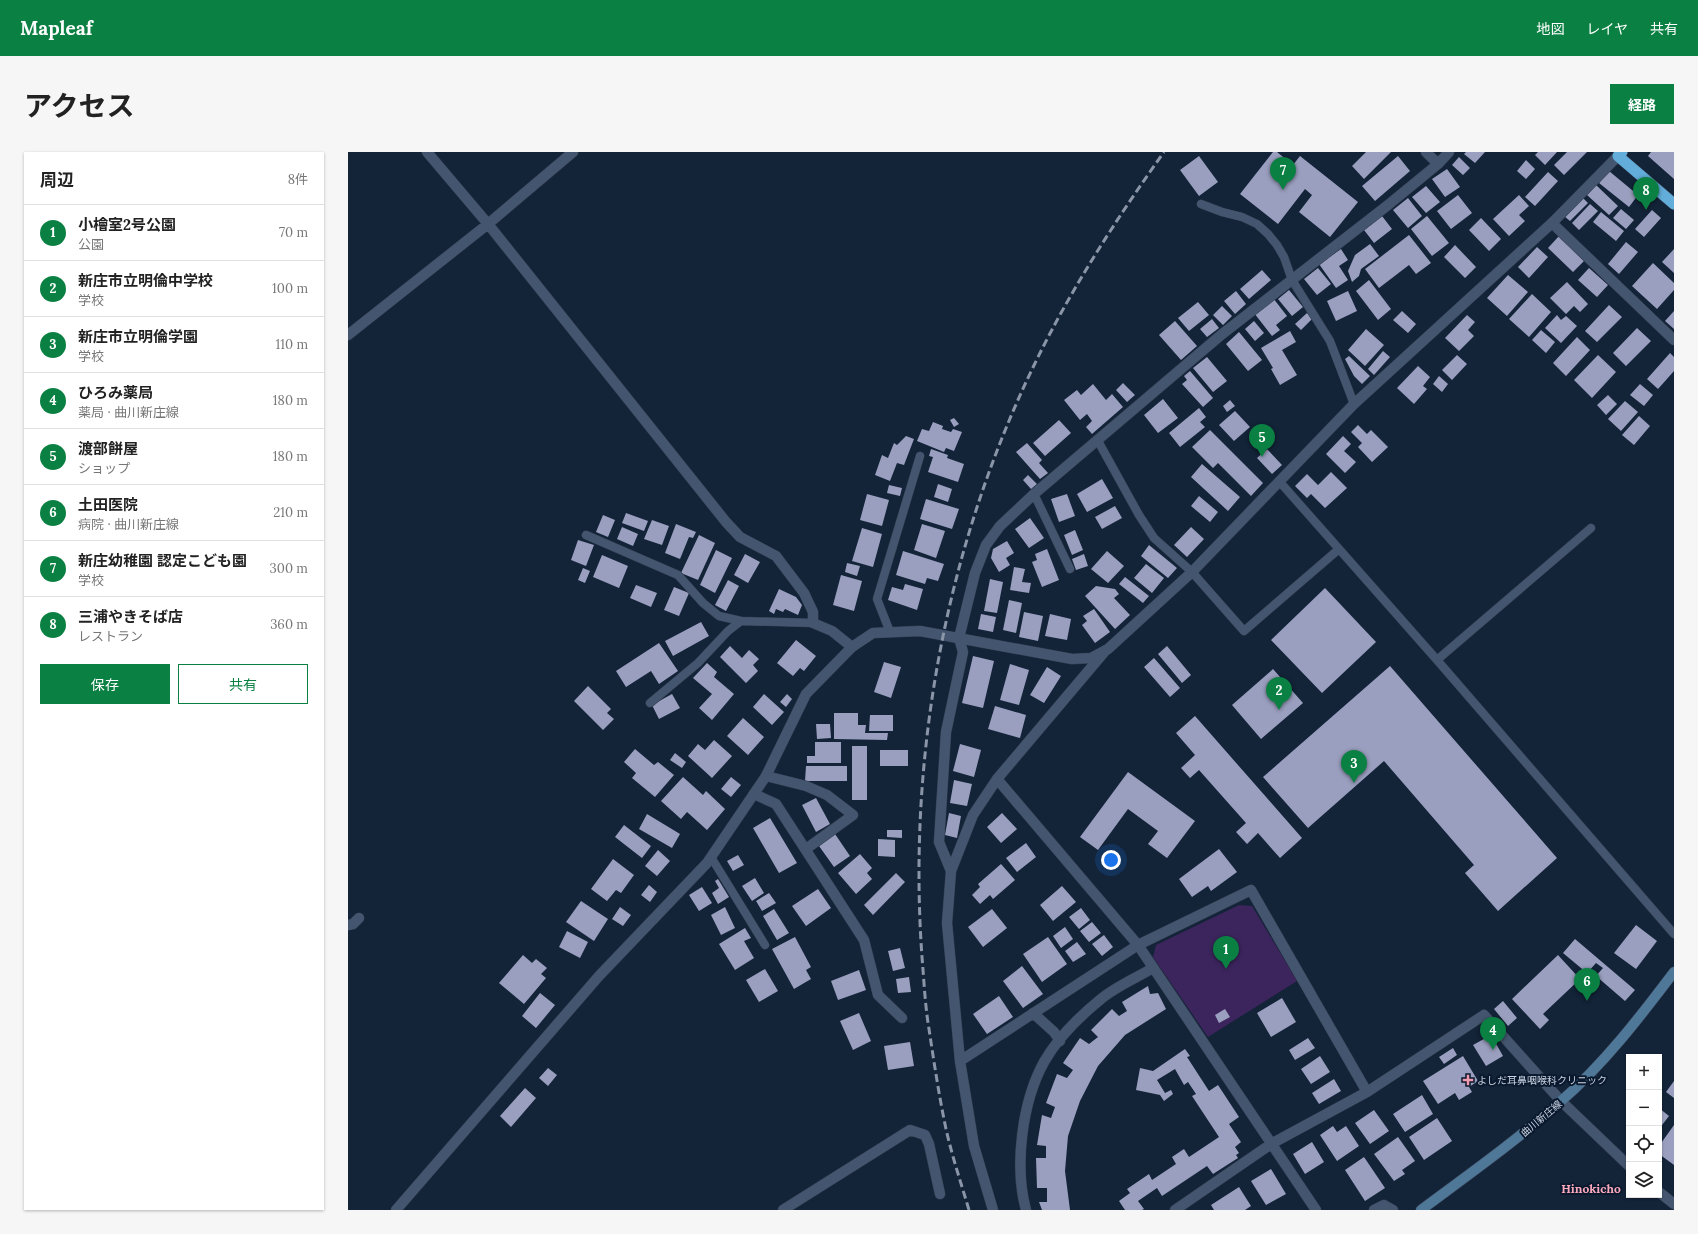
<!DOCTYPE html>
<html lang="ja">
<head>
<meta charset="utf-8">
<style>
	:root { --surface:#fff; --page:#f6f6f6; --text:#222; --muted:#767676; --line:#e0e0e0; --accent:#0b8043 }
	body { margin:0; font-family:Lora,"Noto Sans JP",serif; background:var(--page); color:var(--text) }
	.controls { position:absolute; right:12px; bottom:12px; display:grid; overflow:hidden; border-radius:0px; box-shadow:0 1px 3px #0004 }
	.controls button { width:36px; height:36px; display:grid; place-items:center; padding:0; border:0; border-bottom:1px solid var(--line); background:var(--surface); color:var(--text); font:20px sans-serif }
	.you { position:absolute; left:763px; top:708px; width:14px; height:14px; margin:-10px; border:3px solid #fff; border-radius:50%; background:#1a73e8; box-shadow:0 0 0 6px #1a73e833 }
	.badge { display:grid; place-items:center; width:26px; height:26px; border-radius:50%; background:var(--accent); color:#fff; font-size:13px; font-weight:700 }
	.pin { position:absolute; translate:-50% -33px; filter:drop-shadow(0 1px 2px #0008) }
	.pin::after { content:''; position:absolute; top:21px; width:14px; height:12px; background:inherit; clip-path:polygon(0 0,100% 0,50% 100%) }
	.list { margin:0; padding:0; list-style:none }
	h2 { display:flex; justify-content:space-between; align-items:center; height:52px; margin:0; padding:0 16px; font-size:17px }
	h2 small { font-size:13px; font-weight:400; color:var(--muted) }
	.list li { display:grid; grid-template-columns:26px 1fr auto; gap:12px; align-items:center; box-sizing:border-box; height:56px; padding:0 16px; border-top:1px solid var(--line) }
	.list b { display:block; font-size:15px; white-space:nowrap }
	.list p { margin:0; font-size:13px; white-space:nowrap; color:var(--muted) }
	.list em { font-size:13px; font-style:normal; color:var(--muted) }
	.actions { display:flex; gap:8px; padding:12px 16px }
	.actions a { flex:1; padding:9px 0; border:1px solid var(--accent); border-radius:0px; text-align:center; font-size:14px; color:var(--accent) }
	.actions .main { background:var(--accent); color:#fff }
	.icon { flex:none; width:22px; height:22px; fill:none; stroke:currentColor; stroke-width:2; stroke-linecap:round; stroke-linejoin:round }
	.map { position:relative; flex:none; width:1326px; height:1058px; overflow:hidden; border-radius:0px }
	header { display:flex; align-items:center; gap:24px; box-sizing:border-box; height:56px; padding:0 20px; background:var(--accent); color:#fff }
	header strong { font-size:19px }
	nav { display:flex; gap:22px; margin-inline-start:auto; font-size:14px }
	.intro { display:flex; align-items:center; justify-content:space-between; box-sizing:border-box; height:96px; padding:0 24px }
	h1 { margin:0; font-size:28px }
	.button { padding:10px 18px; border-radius:0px; background:var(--accent); color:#fff; font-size:14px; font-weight:700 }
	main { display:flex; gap:24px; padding:0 24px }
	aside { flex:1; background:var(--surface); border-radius:0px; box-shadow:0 1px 3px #0004 }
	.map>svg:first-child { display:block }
	.green { fill:#3c255d }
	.building { fill:#9a9fbf }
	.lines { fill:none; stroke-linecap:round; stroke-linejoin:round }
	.service-casing { stroke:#353f52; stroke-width:9 }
	.minor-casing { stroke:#353f52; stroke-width:11 }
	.tertiary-casing { stroke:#353f52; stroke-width:11 }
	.secondary-casing { stroke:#353f52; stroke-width:11 }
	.trunk-casing { stroke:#353f52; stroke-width:12 }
	.service { stroke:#44566f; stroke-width:8 }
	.minor { stroke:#44566f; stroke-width:10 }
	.tertiary { stroke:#44566f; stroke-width:10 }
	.secondary { stroke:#4f7797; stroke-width:10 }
	.trunk { stroke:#62adda; stroke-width:11 }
	.rail { stroke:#8a96a7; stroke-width:3; stroke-dasharray:8 4; stroke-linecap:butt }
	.poi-dot { fill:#f29aae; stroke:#0a192e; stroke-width:1.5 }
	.labels { text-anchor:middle; stroke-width:4; stroke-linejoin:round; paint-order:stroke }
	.poi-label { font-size:10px; fill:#cad4e3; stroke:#0a192e; text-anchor:start }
	.street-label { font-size:10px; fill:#cad4e3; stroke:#0a192e }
	.quarter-label { font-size:12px; font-weight:bold; fill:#fca9bc; stroke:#0a192e }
</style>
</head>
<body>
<header>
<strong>Mapleaf</strong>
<nav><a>地図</a><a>レイヤ</a><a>共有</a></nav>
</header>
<div class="intro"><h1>アクセス</h1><a class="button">経路</a></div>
<main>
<aside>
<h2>周辺<small>8件</small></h2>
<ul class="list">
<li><span class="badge">1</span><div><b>小檜室2号公園</b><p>公園</p></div><em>70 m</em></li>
<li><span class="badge">2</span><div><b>新庄市立明倫中学校</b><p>学校</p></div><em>100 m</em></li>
<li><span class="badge">3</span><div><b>新庄市立明倫学園</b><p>学校</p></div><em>110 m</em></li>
<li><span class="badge">4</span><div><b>ひろみ薬局</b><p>薬局 · 曲川新庄線</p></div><em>180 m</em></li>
<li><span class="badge">5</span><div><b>渡部餅屋</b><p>ショップ</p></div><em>180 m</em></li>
<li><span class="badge">6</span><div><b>土田医院</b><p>病院 · 曲川新庄線</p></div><em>210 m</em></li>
<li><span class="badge">7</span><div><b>新庄幼稚園 認定こども園</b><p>学校</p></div><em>300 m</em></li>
<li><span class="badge">8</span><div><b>三浦やきそば店</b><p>レストラン</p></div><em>360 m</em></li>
</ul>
<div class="actions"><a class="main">保存</a><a>共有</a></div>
</aside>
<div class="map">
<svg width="1326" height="1058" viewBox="0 0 1326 1058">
	<rect width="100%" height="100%" fill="#132338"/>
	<path class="green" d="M891 753 904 754 949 829 860 885 805 805 808 793Z"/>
	<path class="building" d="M925 0H929L945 13 952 4 1010 50 982 85 951 60 964 43 957 37 930 72 892 42Z
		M1018 0H1043L1016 27 1004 14Z
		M1118 0H1137L1127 11 1116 2Z
		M1190 0H1209L1197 13 1187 3Z
		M1219 0H1239L1216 23 1206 13Z
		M1303 0H1326V27L1300 4Z
		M851 4 870 30 851 44 832 18Z
		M1050 4 1062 19 1027 49 1014 34Z
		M1111 5 1122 16 1115 23 1104 13Z
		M1178 8 1187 17 1178 27 1169 19Z
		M1099 17 1112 35 1097 45 1084 27Z
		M1261 19 1290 43 1281 55 1251 31Z
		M1200 20 1210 29 1187 54 1177 45Z
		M1248 33 1270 54 1261 63 1239 43Z
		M1078 34 1092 50 1078 61 1064 45Z
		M1110 43 1124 61 1103 77 1089 59Z
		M1171 43 1181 54 1171 63 1177 69 1161 84 1145 67Z
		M1234 45 1240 51 1222 69 1216 64Z
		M1060 46 1074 64 1060 76 1045 58Z
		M1242 52 1250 59 1231 78 1224 71Z
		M1273 57 1286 68 1278 77 1265 66Z
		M1304 58 1313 66 1296 85 1287 77Z
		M1253 60 1276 79 1268 89 1245 70Z
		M1034 64 1044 77 1026 91 1016 78Z
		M1079 64 1101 91 1084 104 1063 77Z
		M1133 66 1153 87 1141 99 1121 78Z
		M1061 83 1083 111 1068 122 1061 113 1031 136 1017 117Z
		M1211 84 1236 109 1225 120 1200 96Z
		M1278 90 1290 100 1271 122 1260 112Z
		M1022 92 1031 104 1013 117 1011 124 1004 130 1000 119 1007 103Z
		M1107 93 1128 115 1117 126 1096 105Z
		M1189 95 1200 105 1181 126 1170 115Z
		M993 97 1000 108 991 114 1000 128 988 136 971 112Z
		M1326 97V121L1314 110Z
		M1305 111 1326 131V138L1309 157 1284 134Z
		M970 116 983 132 969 143 956 127Z
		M1241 116 1260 133 1249 145 1230 128Z
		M914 118 923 128 901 147 892 137Z
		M1160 123 1180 140 1159 164 1139 146Z
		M1021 128 1043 157 1030 168 1008 139Z
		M1219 130 1240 152 1232 160 1226 154 1218 162 1202 146Z
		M941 138 955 155 944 164 930 147Z
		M888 139 898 152 887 162 876 149Z
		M1000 139 1009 159 988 169 979 149Z
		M1184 142 1203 160 1181 185 1161 167Z
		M925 146 939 164 928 173 932 178 924 184 906 161Z
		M850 150 861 163 841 179 830 166Z
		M1261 153 1274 165 1249 190 1237 179Z
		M874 154 884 164 875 173 865 163Z
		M1054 159 1068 172 1060 181 1045 168Z
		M1326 159V177L1317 169Z
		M959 161 964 167 953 178 947 172Z
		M1119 163 1127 170 1120 178 1126 184 1111 199 1097 186Z
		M1209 163 1213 168 1218 164 1229 174 1213 191 1197 176Z
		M864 167 871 176 859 185 852 177Z
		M827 169 849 194 833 208 811 183Z
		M906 169 916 181 907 189 897 177Z
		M1289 176 1303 189 1278 214 1265 201Z
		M1018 177 1036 193 1017 214 1000 198Z
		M1193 178 1207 190 1198 201 1184 188Z
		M942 179 948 190 934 198 949 223 932 233 923 217 925 216 913 196Z
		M891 180 914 208 900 219 878 192Z
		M1229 185 1242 198 1218 224 1205 211Z
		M1035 199 1042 205 1026 223 1020 217Z
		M1322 201 1326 205V219L1310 237 1299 227Z
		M1109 203 1119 212 1104 228 1094 218Z
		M1250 203 1268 220 1244 246 1226 228Z
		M1001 204 1022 224 1014 232 1006 224 997 207Z
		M859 205 879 229 865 240 845 216Z
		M1070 214 1082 225 1075 234 1079 237 1066 252 1049 236Z
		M842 219 865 246 855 255 834 232 839 228 836 224Z
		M1091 224 1100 232 1094 240 1085 232Z
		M775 231 787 243 779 250 768 238Z
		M745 232 758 248 764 242 775 255 744 282 738 275 744 269 739 262 732 268 716 248 729 238 733 243Z
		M1292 232 1305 243 1296 254 1282 243Z
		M1260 243 1269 252 1258 263 1249 253Z
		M815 247 830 266 810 281 796 263Z
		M882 248 887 254 879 260 875 254Z
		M1277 249 1290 260 1273 279 1260 267Z
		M851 256 858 265 852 270 857 275 832 295 821 281Z
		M887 259 902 275 886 289 871 273Z
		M1291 264 1302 274 1286 293 1274 283Z
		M606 266 611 272 606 275 602 268Z
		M711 268 723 281 697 304 685 291Z
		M585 270 595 274 594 277 603 280 605 277 614 280 606 299 598 296 596 300 569 289 574 277 581 279Z
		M1010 273 1019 282 1023 278 1040 295 1024 310 1010 295 1014 291 1003 280Z
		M862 278 915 331 903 344 870 311 865 316 844 295Z
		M558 284 566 287 556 313 549 311 542 329 527 323 534 303 540 306 546 291 549 293Z
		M995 284 1003 292 996 299 1008 310 997 321 978 302Z
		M679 291 694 308 691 311 700 321 692 327 668 300Z
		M583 297 600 303 599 306 616 312 610 330 580 320 585 305 581 304Z
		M919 297 934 313 924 322 909 306Z
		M854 312 892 345 880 359 843 325Z
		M983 320 999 336 977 356 963 342 959 346 947 334 959 322 970 333Z
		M680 323 689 332 683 337 675 328Z
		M754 327 765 346 739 360 729 342Z
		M590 332 604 337 600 350 586 345Z
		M541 333 554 336 552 344 539 341Z
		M519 342 541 348 534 374 512 368Z
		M719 342 727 364 711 370 703 347Z
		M851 344 870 360 862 370 843 354Z
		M578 347 611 357 604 377 572 367Z
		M767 354 774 366 754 377 747 365Z
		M278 361 300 369 296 379 274 371Z
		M255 363 267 368 260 385 248 380Z
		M682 366 696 386 681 396 667 377Z
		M304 368 321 374 314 393 296 387Z
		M328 372 348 380 345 386 341 385 332 407 317 401Z
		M574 372 597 379 588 406 566 398Z
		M274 375 290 382 285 394 269 387Z
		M843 375 856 387 839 405 826 393Z
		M514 376 534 382 525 415 504 409Z
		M727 378 735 398 724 403 716 383Z
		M351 383 367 391 350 428 333 421Z
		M230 388 246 393 238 414 223 408Z
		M659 389 666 401 658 406 662 413 651 420 643 406 645 397Z
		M801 393 829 416 820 426 793 404Z
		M699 397 711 428 694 435 684 410 689 408 687 402Z
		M368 398 384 406 367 441 352 433Z
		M555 399 596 412 590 429 579 426 577 432 548 423Z
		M759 399 776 414 760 431 743 417Z
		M397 402 412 410 400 431 386 423Z
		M736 402 740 414 728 418 724 407Z
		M254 403 280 414 271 436 245 425Z
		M499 411 512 414 509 424 497 420Z
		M798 412 816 426 804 441 786 426Z
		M666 415 677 417 674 430 683 431 681 441 662 438Z
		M235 416 242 419 237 431 230 428Z
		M493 423 514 429 506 459 485 453Z
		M777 425 801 444 795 451 771 432Z
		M642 427 655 430 649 461 636 459Z
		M380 428 391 434 378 459 367 453Z
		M557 432 575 437 569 458 540 448 544 435 555 438Z
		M288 433 309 441 303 455 282 446Z
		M748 434 767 437 771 442 766 446 782 463 767 477 737 444Z
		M326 435 341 441 331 464 316 458Z
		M977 436 1028 490 974 541 923 488Z
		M431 437 448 445 454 453 450 463 437 457 435 460 428 457 426 462 421 459Z
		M661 448 674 451 668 481 655 478Z
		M746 457 762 480 747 491 734 473 739 469 735 464Z
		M676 460 695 464 690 489 671 485Z
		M633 462 648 465 645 480 630 477Z
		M702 462 723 467 719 488 697 484Z
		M353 470 361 484 325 504 317 489Z
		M448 488 468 504 456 519 452 516 445 524 429 511Z
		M311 491 330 519 311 532 303 519 278 535 268 519Z
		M382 494 394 506 401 498 411 507 405 513 410 519 398 531 372 505Z
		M819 494 843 523 834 531 810 502Z
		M625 504 646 509 635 556 614 551Z
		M806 506 832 536 822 545 796 515Z
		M536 510 553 515 543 546 526 540Z
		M359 511 369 520 366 525 386 542 364 568 351 556 364 542 345 526Z
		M662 512 681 518 671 553 652 548Z
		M1042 514 1209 706 1150 759 1117 721 1126 713 1036 609 960 676 915 625Z
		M699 515 713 524 696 551 682 543Z
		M925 517 955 551 913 587 884 553Z
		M240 534 263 557 259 561 266 567 255 578 226 549Z
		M324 542 332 556 311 567 304 553Z
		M416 542 436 560 424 573 405 555Z
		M439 542 444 547 438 555 432 550Z
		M647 554 678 563 672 586 640 577Z
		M486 561H510V573H518L517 581H540L539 588 486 587Z
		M522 563H545V579H521Z
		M847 564 954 686 932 706 910 681 899 692 888 680 898 671 851 618 842 626 833 616 847 603 828 581Z
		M395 566 416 585 400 603 379 584Z
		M468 572H482L483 586 469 587Z
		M366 588 384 604 364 626 340 604 350 592 357 598Z
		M467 590H493V611H459V604H467Z
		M612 592 633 598 626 625 605 619Z
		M504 594H519V648H504Z
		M287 597 306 613 310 610 326 623 307 645 284 626 288 621 276 610Z
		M532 598H560V614H532Z
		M327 601 338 610 334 616 322 608Z
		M458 614H499V629H457Z
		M780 620 847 669 819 706 800 692 810 679 780 657 750 698 732 685Z
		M335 625 355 643 358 639 377 657 359 678 339 660 333 667 313 649Z
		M383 625 393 633 383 645 373 637Z
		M606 628 624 632 619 654 602 651Z
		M468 646 482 672 468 680 454 653Z
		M601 661 613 664 609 686 597 683Z
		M654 661 669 677 653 691 639 675Z
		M299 662 332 682 324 696 291 677Z
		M422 666 449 711 431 721 405 676Z
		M276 673 303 694 294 706 267 685Z
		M539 678H554V686L539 685Z
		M487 682 502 704 486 715 471 694Z
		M530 687 547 688V705L530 704Z
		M678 691 688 705 669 720 658 706Z
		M871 697 889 720 863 739 860 734 844 745 831 727Z
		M310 698 322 709 309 724 297 714Z
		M512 702 524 716 519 721 524 727 508 742 490 721Z
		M390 703 396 713 385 719 379 709Z
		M265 707 286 723 273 741 268 738 259 749 243 737Z
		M653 712 667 728 645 747 642 743 632 752 624 743 632 735 630 732Z
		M548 721 557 730 525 763 516 753Z
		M407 726 416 741 404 749 394 734Z
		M370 727 381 745 370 752 364 741 371 736 367 729Z
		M301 733 309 740 302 750 293 743Z
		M714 734 728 750 705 769 692 753Z
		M354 735 364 751 351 759 341 743Z
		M470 737 483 756 458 774 444 754Z
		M421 741 428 751 414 759 408 749Z
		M233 749 260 767 246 789 218 770Z
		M272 755 283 763 275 774 264 767Z
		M377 755 387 776 373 783 363 763Z
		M733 756 742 768 731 777 721 765Z
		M426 757 441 781 429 788 415 764Z
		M644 757 659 776 635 795 620 775Z
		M744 770 753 781 741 790 732 779Z
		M1288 773 1309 789 1288 817 1266 801Z
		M717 775 725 787 713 796 705 784Z
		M397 776 403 786 396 789 406 806 387 818 371 792Z
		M219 779 240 790 232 806 211 795Z
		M756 783 765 795 754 804 744 792Z
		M447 785 463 815 458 818 463 827 446 837 424 797Z
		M700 785 719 812 694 830 675 802Z
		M1227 787 1287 838 1277 849 1248 824 1255 816 1248 811 1239 821 1215 801Z
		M729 790 738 802 725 810 717 799Z
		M552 796 557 816 545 819 540 799Z
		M175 803 184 811 188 807 199 816 193 822 198 826 176 852 151 831Z
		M1210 803 1232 827 1195 862 1201 868 1192 877 1164 847Z
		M674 814 695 842 675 856 655 829Z
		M417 817 430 839 411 850 398 828Z
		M511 818 518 838 490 848 483 829Z
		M561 825 563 840 550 841 548 827Z
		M800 834 802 842 810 841 818 857 777 883 750 914 732 949 720 984 717 1019 722 1058H694L691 1050H699V1036H689L688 1006H698V994L689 993 694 963 703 966 707 955 698 951 709 922 719 926 725 918 715 911 732 886 741 892 750 885 743 878 764 857 771 864 779 859 774 850Z
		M192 841 207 853 188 876 174 864Z
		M651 844 665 865 639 882 625 862Z
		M934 846 948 870 923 885 909 861Z
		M1155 849 1169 866 1160 874 1146 857Z
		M877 857 882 865 871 871 867 863Z
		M511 861 523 889 505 898 492 869Z
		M1143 883 1155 904 1138 914 1125 893Z
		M960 886 967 896 947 908 941 898Z
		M562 890 566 914 540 918 536 894Z
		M1105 896 1109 903 1096 912 1091 905Z
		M837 897 842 904 839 905 861 939 870 933 891 965 881 972 893 990 887 995 891 1001 888 1003 890 1006 865 1022 859 1014 814 1044 809 1036 790 1049 796 1057 794 1058H777L771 1049 782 1041 779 1037 801 1022 804 1028 828 1012 824 1005 836 997 841 1005 871 985 844 944 848 942 840 930 836 933 827 917 809 928 817 941 823 938 825 942 816 949 812 943 788 938 792 916 805 919Z
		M972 904 982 920 963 932 953 917Z
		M1115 904 1130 929 1121 935 1124 940 1111 948 1107 941 1090 952 1075 929Z
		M200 916 209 923 200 934 191 926Z
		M986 927 993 939 971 952 964 941Z
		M1326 929V946L1318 940Z
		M177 936 188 946 163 975 152 964Z
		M1074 943 1085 962 1057 980 1045 962Z
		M1311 956 1321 964 1311 977Z
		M1026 958 1041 979 1022 992 1007 971Z
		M1089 966 1104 989 1076 1008 1061 985Z
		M1326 973V1013L1311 1002V994Z
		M985 974 989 980 998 974 1011 994 989 1009 972 983Z
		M1050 985 1067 1009 1054 1018 1057 1022 1046 1029 1026 1002Z
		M964 990 976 1010 957 1022 945 1002Z
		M1016 1005 1037 1036 1017 1049 997 1018Z
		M923 1017 938 1042 918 1053 903 1029Z
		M891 1035 903 1054 897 1058H866L863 1053Z"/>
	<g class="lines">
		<defs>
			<path id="service" d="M853 52 874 60 894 65 909 72 920 82 929 93 936 105 944 128 982 189 1006 252
				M750 289 791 363 806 386 844 420 896 479 991 397
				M931 329 1089 508 1326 782
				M686 342 722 417
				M238 383 330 423 355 451 371 464 393 469
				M542 480 529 447 572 304
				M1089 508 1243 376
				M302 551 350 511 380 479 393 469 465 471
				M363 705 417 793"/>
			<path id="minor" d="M79 0 140 72 378 370 392 385 428 404 456 441 465 460V471L484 479 504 495
				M1078 0 1090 12
				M1204 71 1326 188
				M0 183 140 72 225 0
				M418 624 458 634 479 643 505 663 458 697
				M649 627 790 793 968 1058
				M406 642 428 652 516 788 530 843 554 866
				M603 719 591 690 598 580 615 500 611 486 627 421 638 393 652 374 686 342 873 183 1040 53 1090 12 1101 0
				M0 773 5 772 11 766
				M685 861 706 880 712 889
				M612 909 790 793 903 738 1019 940
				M435 1058 562 978 577 983 581 992 592 1042
				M645 1058 626 994 612 909 599 771 603 719 625 663 649 627 758 498
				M678 1058C666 1014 674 950 696 910 709 887 732 864 753 847 767 835 788 826 805 816
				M827 1058 923 992 1019 940 1136 863 1213 949
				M1026 1058 1036 1053 1045 1058"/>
			<path id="tertiary" d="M1213 949 1281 1014
				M1311 1040 1326 1052
				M48 1058 251 824 359 711 418 624 458 542 504 495 525 481 572 479 724 507 743 506 760 497 844 420 1006 252 1204 71 1270 4"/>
			<path id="secondary" d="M1073 1058C1120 1023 1168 989 1212 950 1255 913 1292 865 1326 820"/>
			<path id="trunk" d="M1274 0 1270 4 1326 52"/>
		</defs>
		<use href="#service" class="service-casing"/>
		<use href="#minor" class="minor-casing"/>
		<use href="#tertiary" class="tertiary-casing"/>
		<use href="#secondary" class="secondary-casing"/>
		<use href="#trunk" class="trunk-casing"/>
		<use href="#service" class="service"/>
		<use href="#minor" class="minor"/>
		<use href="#tertiary" class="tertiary"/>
		<use href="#secondary" class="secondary"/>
		<use href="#trunk" class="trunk"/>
		<path class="rail" d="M621 1058C613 1031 604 1004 598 977 591 944 586 910 581 877 577 853 576 829 574 805 558 584 606 355 713 161 744 105 779 52 816 0"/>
	</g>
	<path class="poi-dot" d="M1118 922h4v4h4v4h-4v4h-4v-4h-4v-4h4z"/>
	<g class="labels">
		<g class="poi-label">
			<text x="1129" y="932">よしだ耳鼻咽喉科クリニック</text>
		</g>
		<g class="street-label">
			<text transform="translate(1193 966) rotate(-40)" y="4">曲川新庄線</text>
		</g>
		<g class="quarter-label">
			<text x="1243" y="1041">Hinokicho</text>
		</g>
	</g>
</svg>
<div class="controls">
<button>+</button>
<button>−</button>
<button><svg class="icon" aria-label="locate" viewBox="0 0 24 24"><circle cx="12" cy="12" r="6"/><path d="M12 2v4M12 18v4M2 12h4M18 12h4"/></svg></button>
<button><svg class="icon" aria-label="layers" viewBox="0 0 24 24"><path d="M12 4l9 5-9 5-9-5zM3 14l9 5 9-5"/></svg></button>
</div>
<div class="you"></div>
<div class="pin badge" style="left:878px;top:817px">1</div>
<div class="pin badge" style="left:931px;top:558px">2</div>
<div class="pin badge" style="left:1006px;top:631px">3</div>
<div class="pin badge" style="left:1145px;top:898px">4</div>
<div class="pin badge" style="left:914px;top:305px">5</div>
<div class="pin badge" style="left:1239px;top:849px">6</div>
<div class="pin badge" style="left:935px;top:38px">7</div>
<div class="pin badge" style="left:1298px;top:58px">8</div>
</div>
</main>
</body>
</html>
